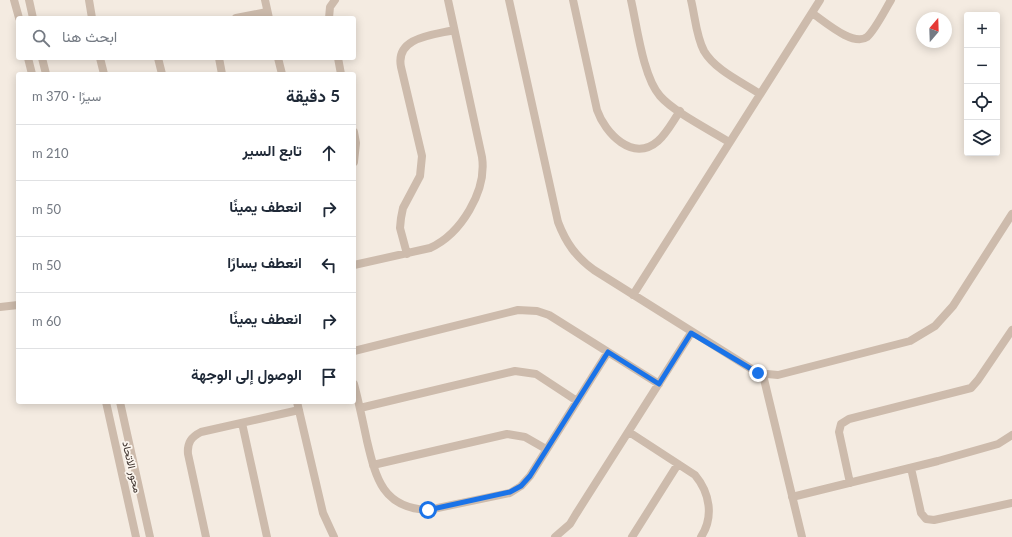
<!DOCTYPE html>
<html lang="ar">
<head>
<meta charset="utf-8">
<style>
	:root { --surface:#fff; --page:#f2f2f3; --text:#1f2937; --muted:#747a83; --line:#e0e1e3 }
	body { margin:0; font-family:Lato,Vazirmatn,sans-serif; background:var(--page); color:var(--text); direction:rtl }
	.controls { position:absolute; right:12px; top:12px; display:grid; overflow:hidden; border-radius:4px; box-shadow:0 2px 10px #0003 }
	.controls button { width:36px; height:36px; display:grid; place-items:center; padding:0; border:0; border-bottom:1px solid var(--line); background:var(--surface); color:var(--text); font:20px sans-serif }
	.compass { position:absolute; left:916px; top:12px; width:36px; height:36px; border-radius:50%; background:var(--surface); box-shadow:0 2px 10px #0003; rotate:19deg }
	.stop { position:absolute; width:12px; height:12px; margin:-9px; border:3px solid #1a73e8; border-radius:50%; background:#fff }
	.stop.end { background:#1a73e8; border-color:#fff; box-shadow:0 1px 4px #0008 }
	.list { margin:0; padding:0; list-style:none }
	h2 { display:flex; justify-content:space-between; align-items:center; height:52px; margin:0; padding:0 16px; font-size:17px }
	h2 small { font-size:13px; font-weight:400; color:var(--muted) }
	.list li { display:grid; grid-template-columns:26px 1fr auto; gap:12px; align-items:center; box-sizing:border-box; height:56px; padding:0 16px; border-top:1px solid var(--line) }
	.list b { display:block; font-size:15px; white-space:nowrap }
	.list em { font-size:13px; font-style:normal; color:var(--muted) }
	.icon { flex:none; width:22px; height:22px; fill:none; stroke:currentColor; stroke-width:2; stroke-linecap:round; stroke-linejoin:round }
	.map { position:relative; flex:none; width:1012px; height:537px; overflow:hidden; direction:ltr }
	.search { position:absolute; background:var(--surface); box-shadow:0 2px 10px #0003; left:16px; top:16px; width:340px; height:44px; display:flex; align-items:center; gap:10px; box-sizing:border-box; padding:0 14px; border-radius:4px; color:var(--muted); font-size:15px }
	.panel { position:absolute; background:var(--surface); box-shadow:0 2px 10px #0003; left:16px; top:72px; width:340px; height:332px; border-radius:4px; direction:rtl }
	.map>svg:first-child { display:block }
	.lines { fill:none; stroke-linecap:round; stroke-linejoin:round }
	.minor { stroke:#cdbbac; stroke-width:8 }
	.route { stroke:#1a73e8; stroke-width:5 }
	.labels { text-anchor:middle; stroke-width:3.5; stroke-linejoin:round; paint-order:stroke }
	.street-label { font-size:11px; fill:#3b302b; stroke:#fbf5ee }
</style>
</head>
<body>
<div class="map">
<svg width="1012" height="537" viewBox="0 0 1012 537">
	<rect width="100%" height="100%" fill="#f4ebe1"/>
	<g class="lines">
		<path class="minor" d="M14 0 19 18
			M29 0 33 18
			M89 0 92 18
			M265 0 269 18
			M509 0 558 222C566 243 576 257 594 270L758 373 778 375 910 341 935 326 953 306 1012 214
			M573 0 597 110C605 133 633 163 658 141 667 133 673 121 680 111
			M631 0C637 26 643 77 660 96 674 112 710 130 729 142
			M691 0C695 16 696 36 704 51 715 70 742 82 760 94
			M812 13C824 21 853 47 867 37 875 30 885 10 891 0
			M236 18 267 12
			M329 18 330 7 335 0
			M28 58 32 74
			M42 58 46 74
			M100 58 104 74
			M158 58 162 74
			M219 58 222 74
			M278 58 282 74
			M338 58 341 74
			M354 132 356 143 354 162
			M407 254 400 228 401 218 403 208 420 176 422 156 401 67C395 37 433 35 454 30
			M354 265 430 248C461 234 487 191 482 157L448 0
			M633 295 820 0
			M0 307 18 305
			M354 351 518 310 537 311 549 315 659 384
			M763 375 802 537
			M354 384C359 403 363 422 367 441 376 479 383 508 428 510L510 493 521 486 530 476 608 352
			M106 402 136 537
			M120 402 150 537
			M297 402 323 513 334 537
			M360 408 515 371 536 374 577 401
			M242 423 267 537
			M629 432 695 475C710 493 714 517 701 537
			M373 465 507 434 525 437 546 449
			M911 468 921 513 926 519 934 520 1012 503
			M850 483 839 432 841 424 849 419 971 388 978 380 1012 330
			M792 497 938 461 998 444 1012 435
			M206 537 188 454C187 443 191 437 201 432L299 410
			M555 537 570 524 576 514 691 333
			M632 537 678 464"/>
	</g>
	<g class="lines">
		<path class="route" d="M428 510 510 492 521 486 530 476 608 352 659 384 691 333 758 373"/>
	</g>
	<g class="labels">
		<g class="street-label">
			<text transform="translate(132 467) rotate(77)" y="4">محور الاتحاد</text>
		</g>
	</g>
</svg>
<div class="controls">
<button>+</button>
<button>−</button>
<button><svg class="icon" aria-label="locate" viewBox="0 0 24 24"><circle cx="12" cy="12" r="6"/><path d="M12 2v4M12 18v4M2 12h4M18 12h4"/></svg></button>
<button><svg class="icon" aria-label="layers" viewBox="0 0 24 24"><path d="M12 4l9 5-9 5-9-5zM3 14l9 5 9-5"/></svg></button>
</div>
<svg class="compass" viewBox="-18 -18 36 36"><path d="M0-13l5 13h-10z" fill="#e53935"/><path d="M0 13l5-13h-10z" fill="#747a83"/></svg>
<div class="stop" style="left:428px;top:510px"></div>
<div class="stop end" style="left:758px;top:373px"></div>
<div class="search"><svg class="icon" aria-label="search" viewBox="0 0 24 24"><circle cx="10" cy="10" r="6"/><path d="M15 15l6 6"/></svg>ابحث هنا</div>
<section class="panel">
<h2>5 دقيقة<small>سيرًا · 370 m</small></h2>
<ul class="list">
<li><svg class="icon" aria-label="ahead" viewBox="0 0 24 24"><path d="M12 20V5M6 11l6-6 6 6"/></svg><div><b>تابع السير</b></div><em>210 m</em></li>
<li><svg class="icon" aria-label="right" viewBox="0 0 24 24"><path d="M7 20v-9h11M14 6l5 5-5 5"/></svg><div><b>انعطف يمينًا</b></div><em>50 m</em></li>
<li><svg class="icon" aria-label="left" viewBox="0 0 24 24"><path d="M17 20v-9H6M10 6l-5 5 5 5"/></svg><div><b>انعطف يسارًا</b></div><em>50 m</em></li>
<li><svg class="icon" aria-label="right" viewBox="0 0 24 24"><path d="M7 20v-9h11M14 6l5 5-5 5"/></svg><div><b>انعطف يمينًا</b></div><em>60 m</em></li>
<li><svg class="icon" aria-label="arrive" viewBox="0 0 24 24"><path d="M6 21V4h12l-3 4 3 4H6"/></svg><div><b>الوصول إلى الوجهة</b></div></li>
</ul>
</section>
</div>
</body>
</html>
